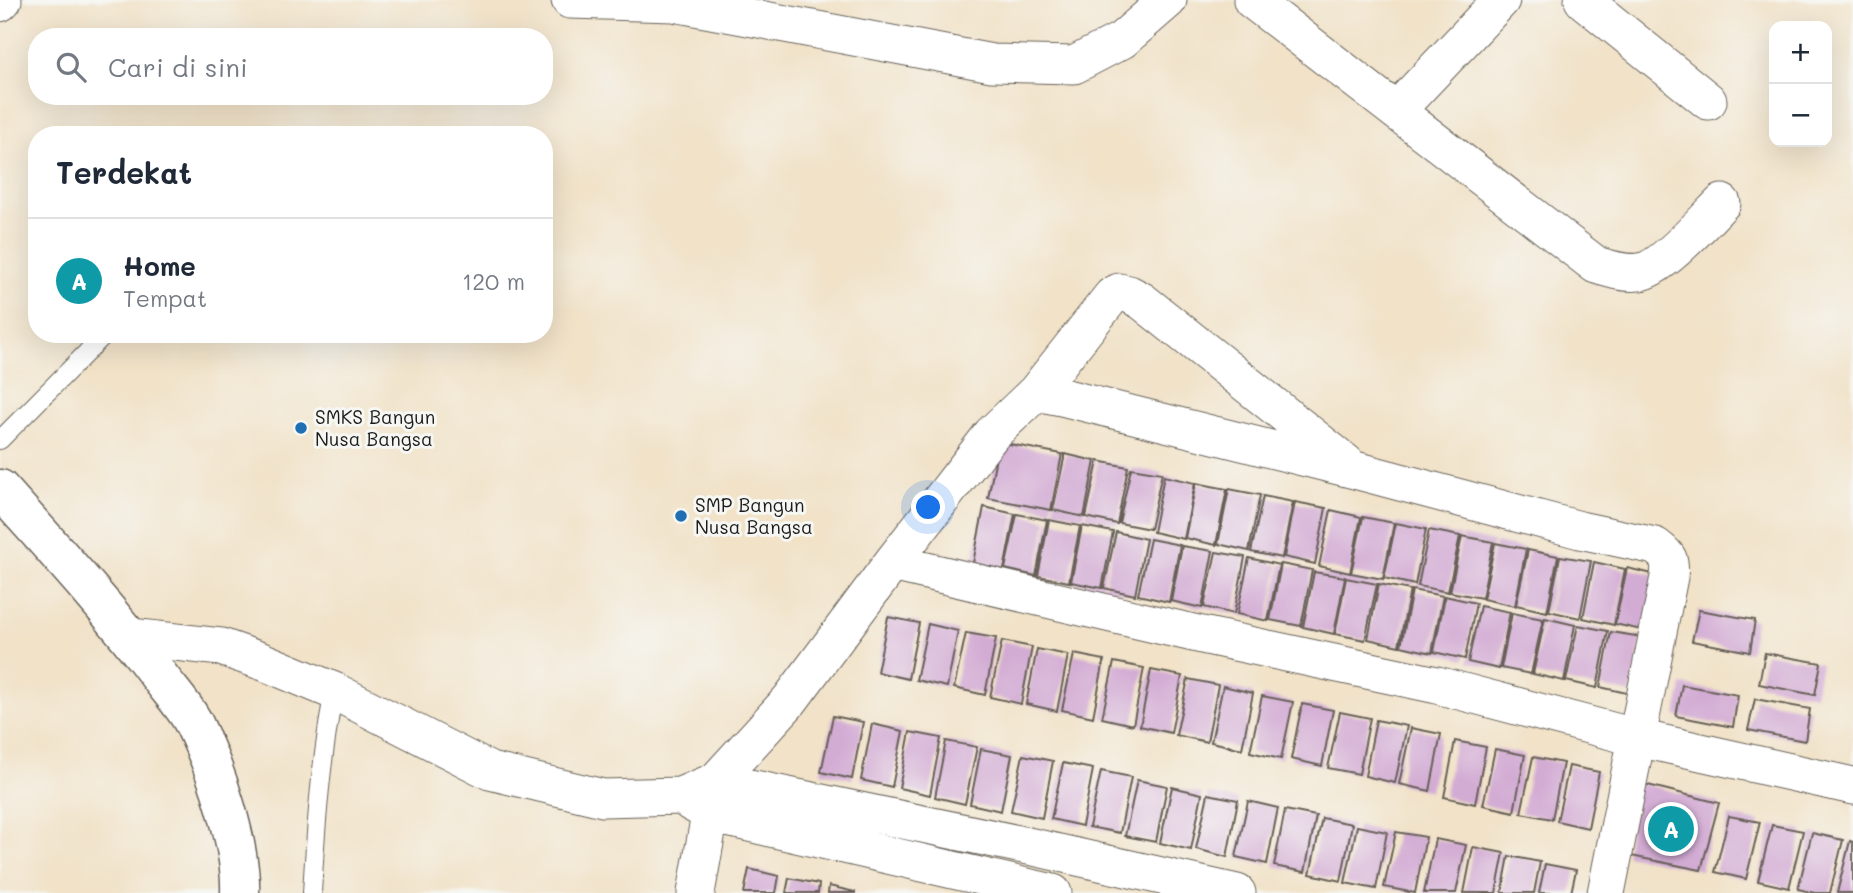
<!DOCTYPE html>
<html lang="id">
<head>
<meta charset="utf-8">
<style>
	:root { --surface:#fff; --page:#f2f2f3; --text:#1f2937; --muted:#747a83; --line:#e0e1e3; --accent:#2563eb }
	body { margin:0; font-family:Mali,sans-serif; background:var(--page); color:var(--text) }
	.controls { position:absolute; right:21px; top:21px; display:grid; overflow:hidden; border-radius:14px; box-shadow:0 7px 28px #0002 }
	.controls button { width:63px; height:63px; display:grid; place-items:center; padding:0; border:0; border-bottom:2px solid var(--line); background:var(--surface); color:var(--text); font:35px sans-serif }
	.you { position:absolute; left:929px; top:508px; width:24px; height:24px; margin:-18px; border:5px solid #fff; border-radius:50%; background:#1a73e8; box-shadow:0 0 0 10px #1a73e833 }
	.badge { display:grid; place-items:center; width:46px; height:46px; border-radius:50%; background:var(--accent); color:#fff; font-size:23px; font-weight:700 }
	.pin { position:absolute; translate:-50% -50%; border:4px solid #fff; box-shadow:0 2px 7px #0006 }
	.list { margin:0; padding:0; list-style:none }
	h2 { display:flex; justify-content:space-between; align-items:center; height:91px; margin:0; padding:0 28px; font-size:30px }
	h2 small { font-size:23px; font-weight:400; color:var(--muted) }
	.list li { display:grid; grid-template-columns:46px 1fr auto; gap:21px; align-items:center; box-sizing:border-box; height:126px; padding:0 28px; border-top:2px solid var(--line) }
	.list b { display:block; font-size:26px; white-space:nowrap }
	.list p { margin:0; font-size:23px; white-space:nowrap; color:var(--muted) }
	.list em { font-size:23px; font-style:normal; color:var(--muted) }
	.icon { flex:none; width:38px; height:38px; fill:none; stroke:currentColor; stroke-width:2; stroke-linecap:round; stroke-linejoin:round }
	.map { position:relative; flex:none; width:1853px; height:893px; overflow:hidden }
	.search { position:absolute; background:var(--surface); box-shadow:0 7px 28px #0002; left:28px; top:28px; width:525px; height:77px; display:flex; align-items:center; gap:18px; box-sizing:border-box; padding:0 24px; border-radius:28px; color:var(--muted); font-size:26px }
	.panel { position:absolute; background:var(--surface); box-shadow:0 7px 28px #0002; left:28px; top:126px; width:525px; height:217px; border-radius:28px }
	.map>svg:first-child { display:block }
	.building { fill:#d3acd4 }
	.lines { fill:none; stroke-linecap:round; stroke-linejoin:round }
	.service-casing { stroke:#676158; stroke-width:20 }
	.minor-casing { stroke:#676158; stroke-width:39 }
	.tertiary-casing { stroke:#676158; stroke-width:41 }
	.service { stroke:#fff; stroke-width:18 }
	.minor { stroke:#fff; stroke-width:37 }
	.tertiary { stroke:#fff; stroke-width:38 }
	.poi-dot { fill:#1f6fb2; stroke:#f6f6f2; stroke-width:2.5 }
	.labels { text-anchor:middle; stroke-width:6; stroke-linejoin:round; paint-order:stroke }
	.poi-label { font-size:19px; fill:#1c1c1c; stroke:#f6f6f2; text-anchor:start }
</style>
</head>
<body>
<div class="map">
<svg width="1853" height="893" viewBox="0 0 1853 893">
	<rect width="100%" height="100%" fill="#f6f6f2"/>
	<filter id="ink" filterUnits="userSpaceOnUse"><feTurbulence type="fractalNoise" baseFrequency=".0143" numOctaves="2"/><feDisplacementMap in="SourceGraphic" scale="14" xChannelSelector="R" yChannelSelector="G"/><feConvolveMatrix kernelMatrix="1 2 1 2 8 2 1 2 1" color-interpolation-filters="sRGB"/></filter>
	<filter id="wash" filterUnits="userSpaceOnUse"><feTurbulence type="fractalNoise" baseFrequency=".00686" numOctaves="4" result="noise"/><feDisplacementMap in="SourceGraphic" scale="28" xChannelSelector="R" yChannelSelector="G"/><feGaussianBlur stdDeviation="1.57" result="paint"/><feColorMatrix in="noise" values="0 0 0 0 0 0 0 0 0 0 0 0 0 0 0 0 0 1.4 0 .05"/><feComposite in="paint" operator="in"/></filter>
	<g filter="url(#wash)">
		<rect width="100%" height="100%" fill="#f1e2c8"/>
		<g id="blocks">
			<path class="building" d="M999 442 1062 454 1051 510 988 498Z
				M1065 454 1095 461 1084 517 1053 510Z
				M1098 461 1128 467 1117 524 1086 517Z
				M1131 468 1162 473 1150 529 1119 523Z
				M1164 476 1195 483 1184 539 1153 532Z
				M1196 483 1227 489 1216 545 1185 538Z
				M1229 489 1260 495 1249 551 1218 544Z
				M1263 496 1293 502 1282 558 1251 552Z
				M1295 502 1326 508 1315 564 1284 557Z
				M984 507 1015 514 1004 570 973 563Z
				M1331 510 1361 517 1350 573 1319 566Z
				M1017 514 1047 520 1036 576 1005 569Z
				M1363 517 1394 523 1383 579 1351 573Z
				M1049 520 1080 526 1069 582 1038 576Z
				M1396 523 1426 529 1415 585 1384 578Z
				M1082 526 1113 532 1102 588 1071 582Z
				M1429 530 1460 536 1448 592 1418 586Z
				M1116 532 1146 539 1135 595 1104 588Z
				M1462 536 1493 542 1482 598 1450 592Z
				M1150 539 1180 545 1169 602 1138 595Z
				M1495 543 1526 549 1515 606 1483 599Z
				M1182 546 1213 551 1202 608 1171 601Z
				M1528 550 1558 556 1547 612 1516 605Z
				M1216 552 1245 557 1234 614 1204 607Z
				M1560 556 1591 561 1580 618 1549 611Z
				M1249 558 1279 565 1268 621 1237 614Z
				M1594 562 1625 569 1614 625 1583 618Z
				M1281 564 1312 570 1301 626 1270 620Z
				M1627 568 1657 575 1646 631 1615 624Z
				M1314 572 1345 577 1334 634 1303 627Z
				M1346 578 1377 584 1365 640 1335 634Z
				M1379 584 1410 590 1399 646 1368 639Z
				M1412 590 1443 596 1432 653 1401 646Z
				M1445 596 1476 603 1465 659 1434 652Z
				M1480 606 1510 612 1499 669 1468 662Z
				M1699 610 1755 620 1750 652 1692 641Z
				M1512 613 1543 619 1531 674 1501 668Z
				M888 617 919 623 908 679 877 672Z
				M1545 618 1575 625 1564 681 1533 674Z
				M928 624 958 631 947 687 916 680Z
				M1578 625 1608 631 1597 688 1566 681Z
				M1611 632 1642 637 1631 694 1600 687Z
				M966 633 996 638 985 695 954 688Z
				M1002 641 1032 647 1021 704 990 697Z
				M1037 649 1068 655 1057 711 1026 704Z
				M1765 653 1821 663 1815 695 1759 684Z
				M1074 654 1104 660 1093 717 1062 710Z
				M1114 662 1144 668 1133 725 1102 718Z
				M1151 670 1182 676 1171 733 1140 726Z
				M1188 679 1218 685 1207 742 1176 735Z
				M1682 685 1738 695 1733 727 1676 716Z
				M1223 686 1253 693 1242 749 1211 742Z
				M1262 696 1293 702 1281 759 1250 752Z
				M1755 699 1810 709 1805 741 1748 730Z
				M1302 704 1333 710 1322 766 1291 759Z
				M1340 712 1370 718 1359 774 1328 768Z
				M833 716 863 722 852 779 821 772Z
				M1376 720 1407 726 1395 783 1365 776Z
				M872 724 903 731 892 787 861 780Z
				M1411 728 1441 734 1430 791 1399 784Z
				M910 732 941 738 930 795 899 788Z
				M946 741 977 747 965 804 935 797Z
				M1455 741 1486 747 1475 804 1444 797Z
				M981 749 1012 755 1001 811 970 804Z
				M1495 749 1525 755 1514 812 1483 805Z
				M1023 755 1053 761 1042 818 1011 811Z
				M1533 757 1563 763 1552 819 1521 813Z
				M1063 763 1093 769 1082 826 1051 819Z
				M1569 766 1599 772 1588 828 1557 821Z
				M1101 771 1131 777 1120 833 1089 827Z
				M1137 780 1167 786 1156 842 1125 836Z
				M1636 782 1719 803 1701 870 1626 855Z
				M1172 787 1202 794 1191 850 1160 843Z
				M1208 794 1238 800 1227 857 1196 849Z
				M1248 801 1278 808 1267 864 1236 857Z
				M1285 810 1316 816 1305 872 1274 866Z
				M1729 816 1760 822 1746 879 1715 872Z
				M1322 818 1352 824 1341 881 1310 874Z
				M1772 825 1803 831 1789 888 1758 881Z
				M1357 826 1387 832 1376 889 1345 883Z
				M1396 832 1426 837 1415 893 1384 887Z
				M1812 833 1843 840 1830 893H1815L1798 889Z
				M1435 839 1466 845 1456 893H1424Z
				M1850 841 1853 842V893H1837Z
				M1473 847 1504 853 1496 893H1464Z
				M1509 856 1540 862 1534 893H1502Z
				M1545 864 1576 870 1571 893H1539Z
				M749 869 779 876 776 893H744Z
				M789 878 819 884 818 893H786Z
				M829 886 855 892V893H828Z"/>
		</g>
	</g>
	<g filter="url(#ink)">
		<use href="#blocks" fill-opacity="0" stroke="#676158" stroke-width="2"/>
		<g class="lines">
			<defs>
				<path id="service" d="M0 440 105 334
					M312 893C316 825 321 758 334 691"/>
				<path id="minor" d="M570 0 674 3 992 63 1074 65 1122 40 1168 0
					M1252 0 1596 265C1610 269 1624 274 1639 272 1661 270 1705 220 1722 203
					M1583 0 1708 101
					M0 3 3 0
					M1396 111 1501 0
					M1036 392 1112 296 1119 292 1129 294 1142 301 1346 463
					M892 563 1202 635 1437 685 1638 738 1853 786
					M130 637 221 647 264 662 334 691 490 771 603 798 680 796 716 781 1033 847 1237 893
					M690 802 714 815 1053 893
					M696 893 716 781 790 700 892 563 992 434 1036 392 1062 397 1355 470 1580 530 1655 546C1669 556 1671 560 1669 577L1606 893"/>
				<path id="tertiary" d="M0 489C54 549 108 608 156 672 168 689 185 706 194 724 215 767 242 845 240 893"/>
			</defs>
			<use href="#service" class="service-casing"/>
			<use href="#minor" class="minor-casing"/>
			<use href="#tertiary" class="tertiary-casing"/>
			<use href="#service" class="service"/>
			<use href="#minor" class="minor"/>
			<use href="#tertiary" class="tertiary"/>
		</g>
	</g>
	<g class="poi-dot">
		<circle cx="301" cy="428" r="7"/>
		<circle cx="681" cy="516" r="7"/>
	</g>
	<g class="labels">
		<g class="poi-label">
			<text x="315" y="424">SMKS Bangun<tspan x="315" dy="22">Nusa Bangsa</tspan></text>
			<text x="695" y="512">SMP Bangun<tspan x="695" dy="22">Nusa Bangsa</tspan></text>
		</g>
	</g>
</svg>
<div class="controls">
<button>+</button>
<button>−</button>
</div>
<div class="you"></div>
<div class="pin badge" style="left:1671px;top:829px;background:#0f9aa8">A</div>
<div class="search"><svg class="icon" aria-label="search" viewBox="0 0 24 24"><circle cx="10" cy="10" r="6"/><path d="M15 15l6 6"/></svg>Cari di sini</div>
<section class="panel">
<h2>Terdekat<small></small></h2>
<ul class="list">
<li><span class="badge" style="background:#0f9aa8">A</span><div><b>Home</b><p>Tempat</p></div><em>120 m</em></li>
</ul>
</section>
</div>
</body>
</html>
